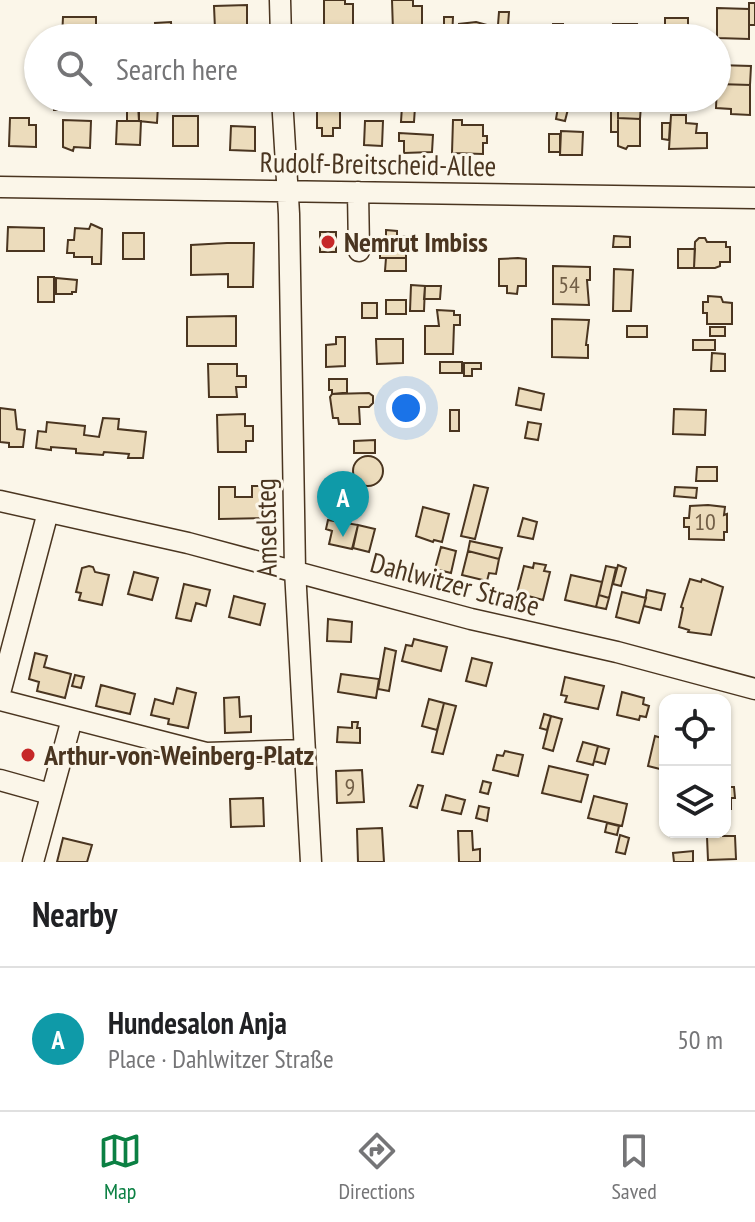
<!DOCTYPE html>
<html lang="en">
<head>
<meta charset="utf-8">
<style>
	:root { --surface:#fff; --page:#f6f6f6; --text:#202124; --muted:#757577; --line:#e0e0e0; --accent:#0b8043 }
	body { margin:0; font-family:"PT Sans Narrow",sans-serif; background:var(--page); color:var(--text) }
	.controls { position:absolute; right:24px; bottom:24px; display:grid; overflow:hidden; border-radius:16px; box-shadow:0 2px 6px #0004 }
	.controls button { width:72px; height:72px; display:grid; place-items:center; padding:0; border:0; border-bottom:2px solid var(--line); background:var(--surface); color:var(--text); font:40px sans-serif }
	.you { position:absolute; left:406px; top:408px; width:28px; height:28px; margin:-20px; border:6px solid #fff; border-radius:50%; background:#1a73e8; box-shadow:0 0 0 12px #1a73e833 }
	.badge { display:grid; place-items:center; width:52px; height:52px; border-radius:50%; background:var(--accent); color:#fff; font-size:26px; font-weight:700 }
	.pin { position:absolute; translate:-50% -66px; filter:drop-shadow(0 2px 4px #0008) }
	.pin::after { content:''; position:absolute; top:42px; width:28px; height:24px; background:inherit; clip-path:polygon(0 0,100% 0,50% 100%) }
	.list { margin:0; padding:0; list-style:none }
	h2 { display:flex; justify-content:space-between; align-items:center; height:104px; margin:0; padding:0 32px; font-size:34px }
	h2 small { font-size:26px; font-weight:400; color:var(--muted) }
	.list li { display:grid; grid-template-columns:52px 1fr auto; gap:24px; align-items:center; box-sizing:border-box; height:144px; padding:0 32px; border-top:2px solid var(--line) }
	.list b { display:block; font-size:30px; white-space:nowrap }
	.list p { margin:0; font-size:26px; white-space:nowrap; color:var(--muted) }
	.list em { font-size:26px; font-style:normal; color:var(--muted) }
	.icon { flex:none; width:44px; height:44px; fill:none; stroke:currentColor; stroke-width:2; stroke-linecap:round; stroke-linejoin:round }
	.map { position:relative; flex:none; width:755px; height:862px; overflow:hidden }
	.search { position:absolute; background:var(--surface); box-shadow:0 2px 6px #0004; left:24px; right:24px; top:24px; height:88px; display:flex; align-items:center; gap:20px; box-sizing:border-box; padding:0 28px; border-radius:44px; color:var(--muted); font-size:30px }
	.sheet { height:248px; background:var(--surface) }
	nav { display:flex; justify-content:space-around; align-items:center; box-sizing:border-box; height:112px; border-top:2px solid var(--line); background:var(--surface); font-size:22px; color:var(--muted) }
	nav a { display:grid; justify-items:center; gap:4px }
	nav .on { color:var(--accent) }
	.map>svg:first-child { display:block }
	.building { fill:#ecdcbc; stroke:#4a3520; stroke-width:2 }
	.lines { fill:none; stroke-linecap:round; stroke-linejoin:round }
	.minor-casing { stroke:#4a3520; stroke-width:23 }
	.minor { stroke:#fbf6e9; stroke-width:20 }
	.poi-dot { fill:#c62828; stroke:#fbf6e9; stroke-width:3 }
	.labels { text-anchor:middle; stroke-width:6; stroke-linejoin:round; paint-order:stroke }
	.number-label { font-size:24px; fill:#725f47 }
	.street-label { font-size:28px; fill:#4a3520; stroke:#fbf6e9 }
	.poi-label { font-size:28px; font-weight:bold; fill:#4a3520; stroke:#fbf6e9; text-anchor:start }
</style>
</head>
<body>
<div class="map">
<svg width="755" height="862" viewBox="0 0 755 862">
	<rect width="100%" height="100%" fill="#fbf6e9"/>
	<path class="building" d="M324 0H345V4H353V28L324 29Z
		M392 0H413V6H422V31H393Z
		M749 3H755V25H749Z
		M247 5V29H215L214 6Z
		M717 8 749 9V39L717 38Z
		M499 12H509L508 25H498Z
		M63 17H96V38H62Z
		M444 17H453L452 38H444Z
		M665 18H688V30H694V38H665Z
		M171 22 172 38H156L155 23Z
		M476 22 487 25 486 38H459V24Z
		M553 24H563V38H552Z
		M613 24H637L636 38H612Z
		M717 65 751 66 750 85 717 84Z
		M717 84 750 85V115L731 114V109L716 108Z
		M54 98H63L62 110H54Z
		M317 98H340V105H317Z
		M566 98H593V106L565 105Z
		M138 104 158 105 157 123 139 121Z
		M317 105H340V128H333V136H322V128H317Z
		M618 105H641L640 119 618 118Z
		M402 106 415 107 414 122H401Z
		M558 107 568 109 565 121 556 119Z
		M127 110H139V121H127Z
		M611 110H618V132H611Z
		M671 115H686V123L697 124 696 133H707V148L669 149Z
		M173 116H198V146H173Z
		M10 118H29V125H36V147L9 146Z
		M618 118 640 119V146H628L626 149 618 146Z
		M63 120 91 121 90 148 74 147 73 151 63 147Z
		M453 120H462V125H483V136H487V143H483V154L452 153Z
		M117 121H141L140 145 116 144Z
		M365 121H383L382 146 364 145Z
		M662 123H670L669 140 662 139Z
		M231 126 255 127V151L230 150Z
		M561 131 583 132 582 155H560Z
		M399 133 433 135 432 152 404 153V141H399Z
		M549 134H560V152H549Z
		M91 224 102 229 101 264H92V257H74V253H67L68 240H74L75 228 89 229Z
		M8 227 44 228V251H7Z
		M386 230 397 231V236H406V258H380V248H386Z
		M320 232H336V252H320Z
		M123 233H144V259H123Z
		M614 236 630 237V247H613Z
		M699 238H705L707 242H726V247H730V262H720V266L715 268H694L695 242Z
		M227 243H254L253 287H228V274L191 275V245Z
		M678 249H695L694 268H678Z
		M386 258H406V271H385Z
		M518 258 526 259V286H518L517 294 507 293V286H499V259Z
		M553 266 590 267V280H587L589 305 553 304Z
		M614 269 633 270 631 311H613Z
		M38 277H54V302H38Z
		M56 278 77 280 76 292H72V294H56Z
		M411 285 425 286 424 311H410Z
		M425 286H441L440 299H424Z
		M708 296 721 297 723 302 732 303V324H707V313H703V302H708Z
		M386 300H406V314H386Z
		M362 303H377V318H362Z
		M437 310 454 311V315H460V325H454L453 354H425V326H439Z
		M236 316V346H187V317Z
		M552 319 589 320 586 345H588V358L552 357Z
		M627 326H647V337H627Z
		M710 327H725V336H710Z
		M336 337H345V366L326 367V345L336 344Z
		M376 339H403V363L377 364Z
		M693 340H715V350H693Z
		M712 353 725 354V371H711Z
		M440 362H462V373H440Z
		M464 363H481V369H472V376H464Z
		M208 364H237V376H246V387H236L237 397H209Z
		M329 379H347V393L332 394V390H329Z
		M519 388 544 394 541 410 516 405Z
		M369 393 373 396V403L369 407H359L360 424H339L338 418H333L330 397 332 394Z
		M0 408 15 410 17 429 25 430 23 447H9V443L0 442Z
		M674 409 706 410 705 435 673 434Z
		M450 410H459V431H450Z
		M245 414V426H253V441H246V452H218L217 415Z
		M103 418 119 419 118 429 146 432 143 458H128L129 454 104 452 103 455 76 453V449L51 447V450L36 448 38 431 46 432 47 422 85 426 84 435 99 437Z
		M528 422 541 424 538 440 525 438Z
		M375 440V453H354V441Z
		M353 471a15 15 0 1 1 30 0a15 15 0 1 1-30 0Z
		M697 467H717V481H696Z
		M474 485 488 488 475 539 461 536Z
		M252 486H263L264 518 219 519V487H235V497H252Z
		M675 487 697 488 696 498 674 496Z
		M708 505 725 507 724 515 727 514V532H724V540L689 539V527H684V518H689L690 506Z
		M423 507 449 514 442 542 434 540 433 542 416 536Z
		M523 518 537 522 533 539 518 536Z
		M328 520 358 525 352 549 329 544 332 531 326 529Z
		M358 525 375 529 369 552 353 548Z
		M470 541 502 548 499 559 468 551Z
		M441 547 456 551 451 573 435 569Z
		M468 551 499 559 496 574 489 573 487 581 462 575Z
		M534 563 546 565 544 571 550 572 543 600 517 593 524 566 533 568Z
		M618 565 626 568 621 586 613 584Z
		M89 566 93 567 95 572 109 575 102 605 79 600 81 593 76 592 82 568Z
		M606 566 616 568 609 598 599 595Z
		M134 572 158 578 152 600 128 594Z
		M571 575 602 582 596 607 565 600Z
		M690 579 701 582 702 579 723 587 711 635 688 632 689 630 679 627 683 608 681 607Z
		M184 584 210 590 206 606 196 603 191 621 176 618Z
		M647 590 665 594 661 610 644 606Z
		M622 592 646 598 639 623 616 617Z
		M599 595 609 598 606 609 596 607Z
		M234 596 265 604 260 625 229 617Z
		M328 619 352 622 351 642 327 641Z
		M414 639 447 647 441 671 402 661 406 645 412 646Z
		M385 648 396 651 389 691 378 689Z
		M35 653 47 656 44 667 71 674 65 698 37 691 39 682 29 679Z
		M472 658 492 663 486 686 466 681Z
		M341 674 379 679 376 698 338 692Z
		M75 675 84 677 81 688 72 686Z
		M565 677 604 686 598 709 565 702 567 696 561 695Z
		M101 685 135 694 130 714 96 706Z
		M177 688 196 693 188 728 168 724 169 719 151 715 155 699 173 704Z
		M622 692 644 698 643 704 649 706 646 717 640 716 639 720 617 715Z
		M239 697 240 717 251 716V732L225 733 224 698Z
		M429 699 444 703 437 730 422 726Z
		M444 703 456 706 443 754 432 752Z
		M544 714 551 716 547 730 540 728Z
		M551 716 562 719 553 751 543 748Z
		M352 722H358L357 728H360V743L337 742 338 727 352 728Z
		M655 736 665 739V763L662 762 660 769 648 766Z
		M583 742 598 746 593 765 577 761Z
		M598 746 609 749 605 764 594 761Z
		M505 751 523 755 518 776 493 770 497 755 503 756Z
		M549 766 588 775 581 802 542 793Z
		M362 770 364 802 337 803 336 771Z
		M725 777H730V787H734L735 798H731V809H725Z
		M483 781 491 783 488 794 480 792Z
		M418 785 423 786 417 808 410 806Z
		M446 795 465 800 461 814 442 810Z
		M594 796 627 804 622 826 588 818Z
		M263 798 264 826 231 827 230 799Z
		M479 806 489 808 487 821 476 818Z
		M607 823 619 826 617 835 605 832Z
		M382 828 384 862H358L357 829Z
		M458 831H472L473 850 480 849V862H459Z
		M713 832H723V836H735L736 859 708 860 707 837H713Z
		M620 835 629 838 625 854 616 852Z
		M63 838 92 845 87 862H57Z
		M693 851V862H674L673 853Z"/>
	<g class="lines">
		<defs>
			<path id="minor" d="M280 0 281 38
				M282 98 289 214 295 570 311 862
				M0 187 755 198
				M358 192 359 251
				M0 501 188 543 471 619 617 652 755 689
				M0 693 48 512
				M0 700 206 753 304 750
				M0 780 50 794
				M33 862 72 719"/>
		</defs>
		<use href="#minor" class="minor-casing"/>
		<use href="#minor" class="minor"/>
	</g>
	<g class="poi-dot">
		<circle cx="328" cy="242" r="8"/>
		<circle cx="28" cy="755" r="8"/>
	</g>
	<g class="labels">
		<g class="number-label">
			<text x="569" y="293">54</text>
			<text x="705" y="530">10</text>
			<text x="350" y="795">9</text>
		</g>
		<g class="street-label">
			<text transform="translate(378 164) rotate(1)" y="10">Rudolf-Breitscheid-Allee</text>
			<text transform="translate(266 528) rotate(-91)" y="10">Amselsteg</text>
			<text transform="translate(455 584) rotate(15)" y="10">Dahlwitzer Straße</text>
		</g>
		<g class="poi-label">
			<text x="344" y="252">Nemrut Imbiss</text>
			<text x="44" y="765">Arthur-von-Weinberg-Platz</text>
		</g>
	</g>
</svg>
<div class="controls">
<button><svg class="icon" aria-label="locate" viewBox="0 0 24 24"><circle cx="12" cy="12" r="6"/><path d="M12 2v4M12 18v4M2 12h4M18 12h4"/></svg></button>
<button><svg class="icon" aria-label="layers" viewBox="0 0 24 24"><path d="M12 4l9 5-9 5-9-5zM3 14l9 5 9-5"/></svg></button>
</div>
<div class="you"></div>
<div class="pin badge" style="left:343px;top:537px;background:#0f9aa8">A</div>
<div class="search"><svg class="icon" aria-label="search" viewBox="0 0 24 24"><circle cx="10" cy="10" r="6"/><path d="M15 15l6 6"/></svg>Search here</div>
</div>
<section class="sheet">
<h2>Nearby<small></small></h2>
<ul class="list">
<li><span class="badge" style="background:#0f9aa8">A</span><div><b>Hundesalon Anja</b><p>Place · Dahlwitzer Straße</p></div><em>50 m</em></li>
</ul>
</section>
<nav>
<a class="on"><svg class="icon" aria-label="map" viewBox="0 0 24 24"><path d="M3 6l6-2 6 2 6-2v14l-6 2-6-2-6 2zM9 4v14M15 6v14"/></svg>Map</a>
<a><svg class="icon" aria-label="directions" viewBox="0 0 24 24"><path d="M12 3l9 9-9 9-9-9zM9 14v-3h6M13 9l2 2-2 2"/></svg>Directions</a>
<a><svg class="icon" aria-label="saved" viewBox="0 0 24 24"><path d="M7 4h10v16l-5-4-5 4z"/></svg>Saved</a>
</nav>
</body>
</html>
